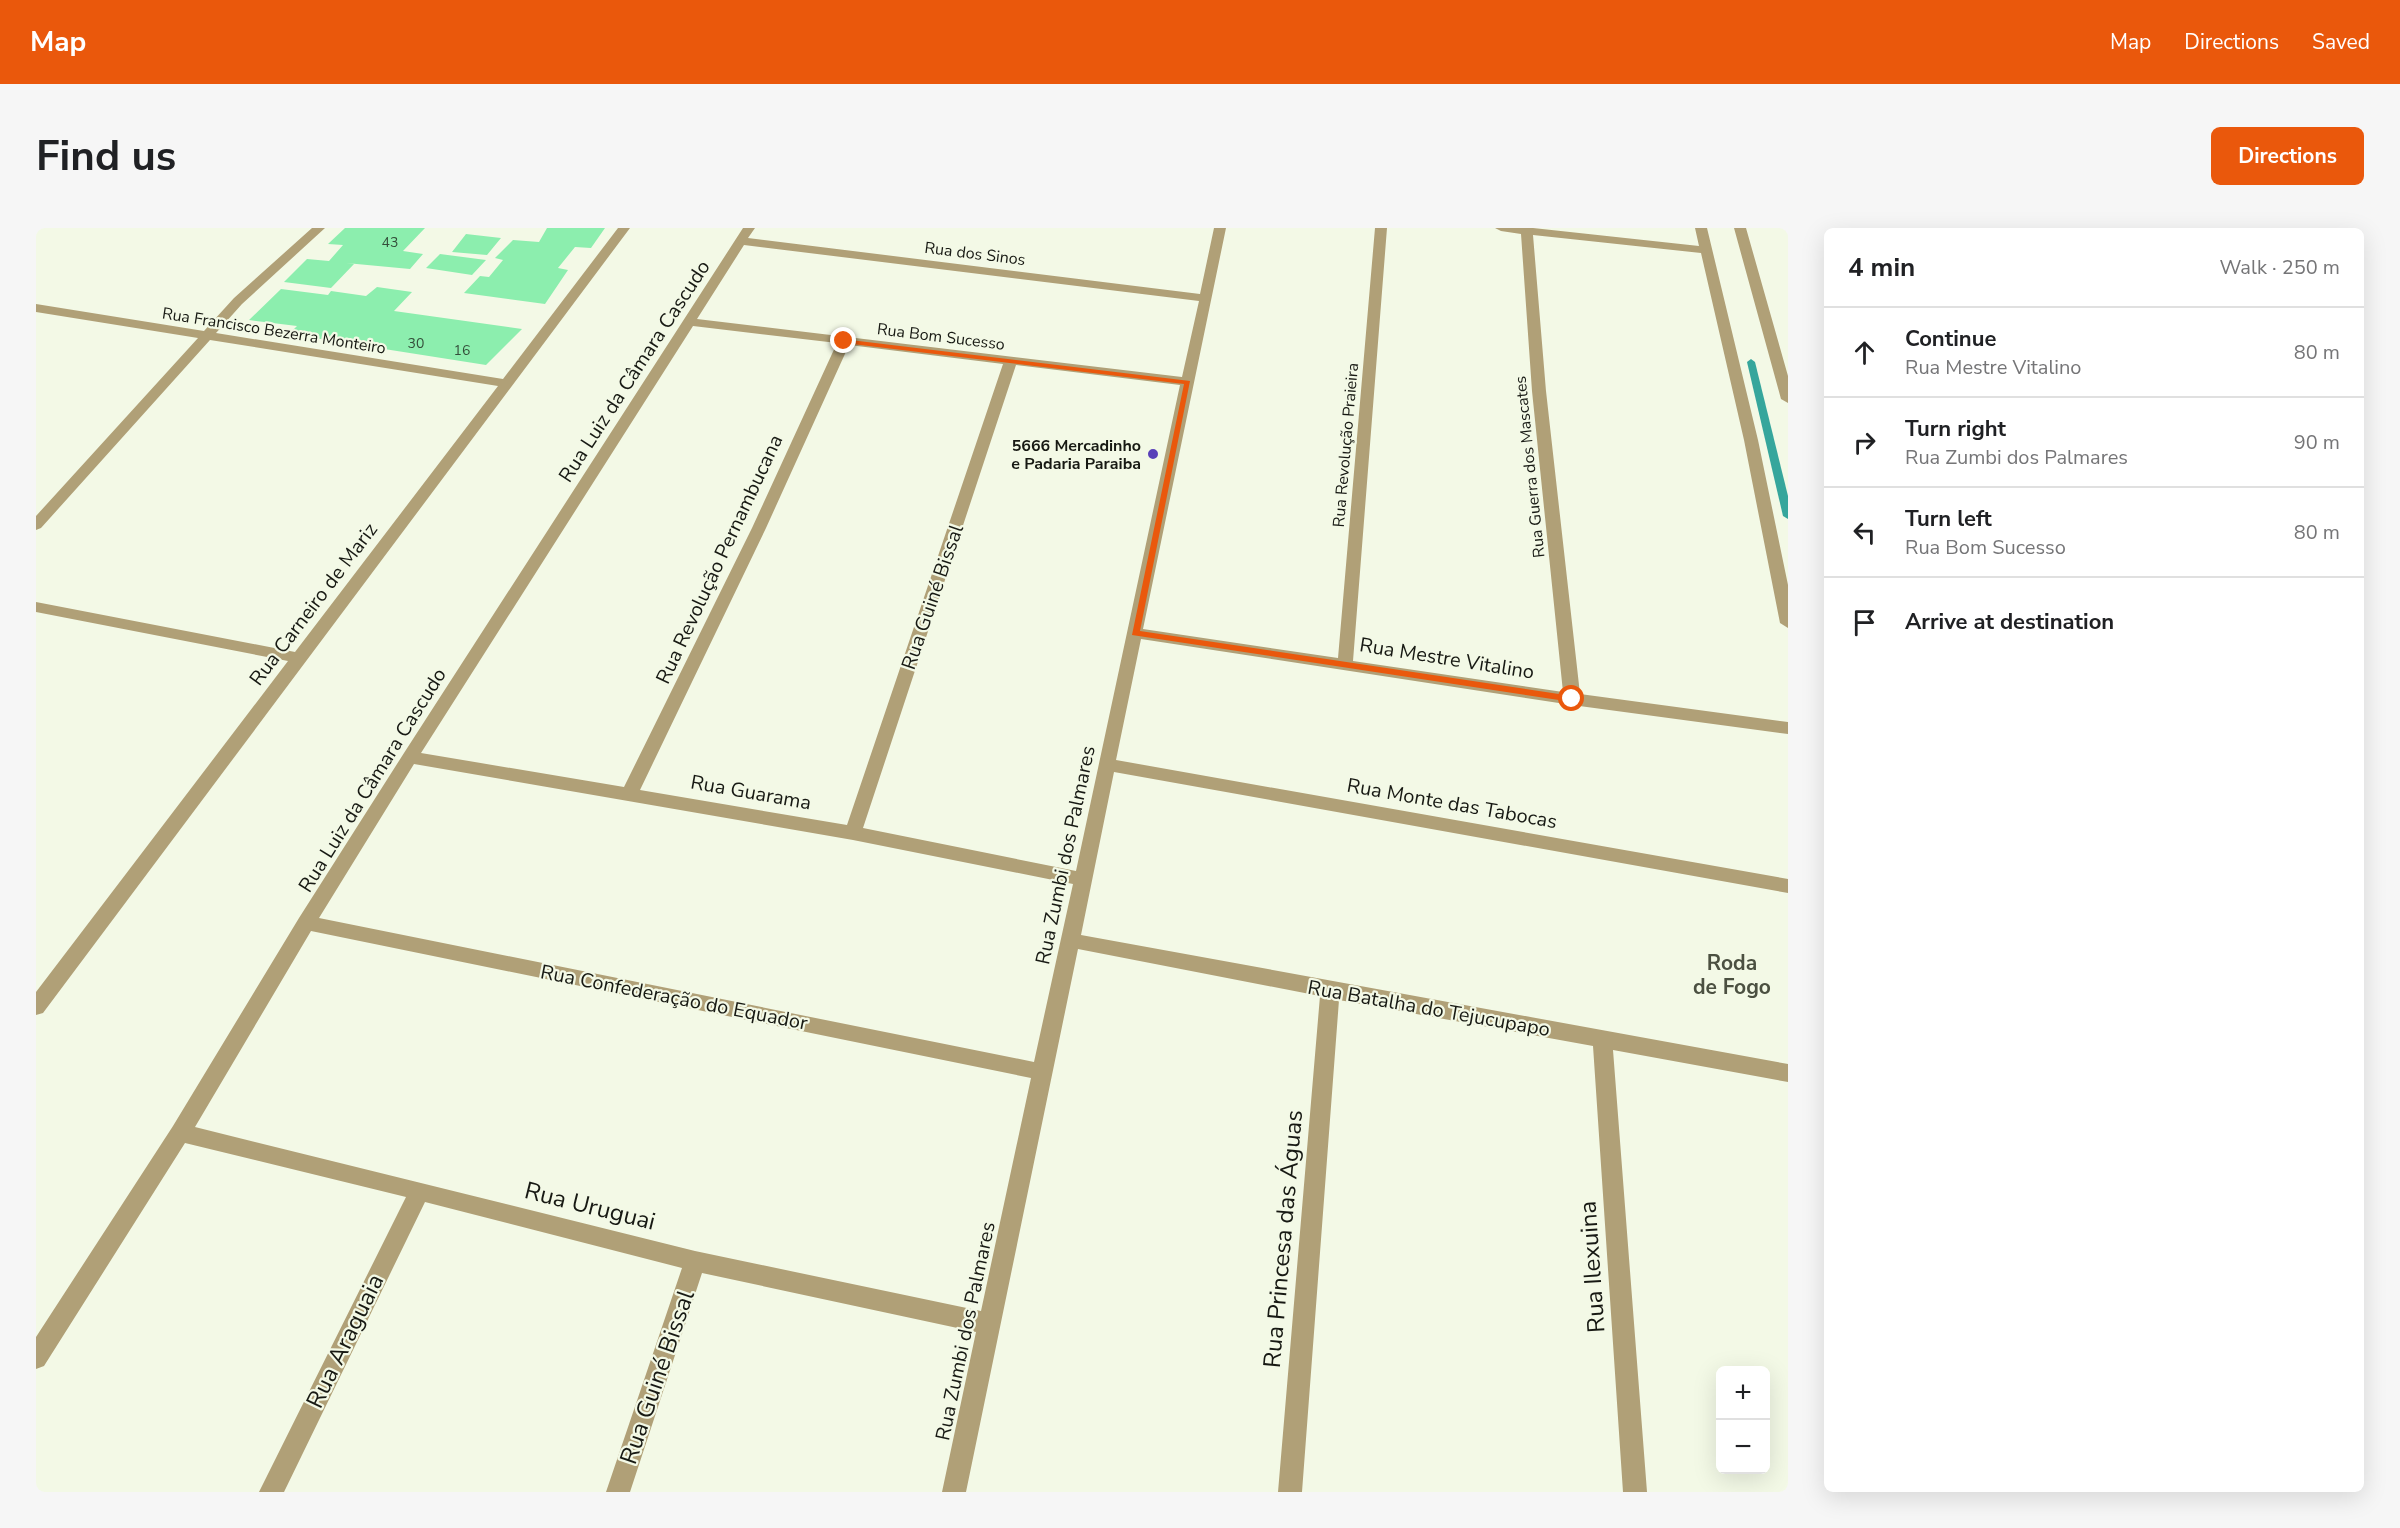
<!DOCTYPE html>
<html lang="en">
<head>
<meta charset="utf-8">
<style>
	:root { --surface:#fff; --page:#f6f6f6; --text:#202124; --muted:#757577; --line:#e0e0e0; --accent:#ea580c }
	body { margin:0; font-family:"Nunito Sans",sans-serif; background:var(--page); color:var(--text) }
	.controls { position:absolute; right:18px; bottom:18px; display:grid; overflow:hidden; border-radius:9px; box-shadow:0 6px 24px #0002 }
	.controls button { width:54px; height:54px; display:grid; place-items:center; padding:0; border:0; border-bottom:2px solid var(--line); background:var(--surface); color:var(--text); font:30px sans-serif }
	.stop { position:absolute; width:18px; height:18px; margin:-14px; border:4px solid #ea580c; border-radius:50%; background:#fff }
	.stop.end { background:#ea580c; border-color:#fff; box-shadow:0 2px 6px #0008 }
	.list { margin:0; padding:0; list-style:none }
	h2 { display:flex; justify-content:space-between; align-items:center; height:78px; margin:0; padding:0 24px; font-size:26px }
	h2 small { font-size:20px; font-weight:400; color:var(--muted) }
	.list li { display:grid; grid-template-columns:39px 1fr auto; gap:18px; align-items:center; box-sizing:border-box; height:90px; padding:0 24px; border-top:2px solid var(--line) }
	.list b { display:block; font-size:22px; white-space:nowrap }
	.list p { margin:0; font-size:20px; white-space:nowrap; color:var(--muted) }
	.list em { font-size:20px; font-style:normal; color:var(--muted) }
	.icon { flex:none; width:33px; height:33px; fill:none; stroke:currentColor; stroke-width:2; stroke-linecap:round; stroke-linejoin:round }
	.map { position:relative; flex:none; width:1752px; height:1264px; overflow:hidden; border-radius:9px }
	header { display:flex; align-items:center; gap:36px; box-sizing:border-box; height:84px; padding:0 30px; background:var(--accent); color:#fff }
	header strong { font-size:28px }
	nav { display:flex; gap:33px; margin-inline-start:auto; font-size:21px }
	.intro { display:flex; align-items:center; justify-content:space-between; box-sizing:border-box; height:144px; padding:0 36px }
	h1 { margin:0; font-size:42px }
	.button { padding:15px 27px; border-radius:9px; background:var(--accent); color:#fff; font-size:21px; font-weight:700 }
	main { display:flex; gap:36px; padding:0 36px }
	aside { flex:1; background:var(--surface); border-radius:9px; box-shadow:0 6px 24px #0002 }
	.map>svg:first-child { display:block }
	.lines { fill:none; stroke-linecap:round; stroke-linejoin:round }
	.stream { fill:#36a69c; fill-rule:evenodd }
	.building { fill:#8ceeae }
	.minor { fill:#b0a077; fill-rule:evenodd }
	.route { fill:#ea580c }
	.poi-dot { fill:#5941b9; stroke:#f3f9e6; stroke-width:2 }
	.labels { text-anchor:middle; stroke-width:4.5; stroke-linejoin:round; paint-order:stroke }
	.far-number-label { font-size:14px; fill:#344e3a }
	.far-street-label { font-size:16px; fill:#171913; stroke:#f3f9e6 }
	.far-poi-label { font-size:16px; font-weight:bold; fill:#171913; stroke:#f3f9e6; text-anchor:end }
	.street-label { font-size:20px; fill:#171913; stroke:#f3f9e6 }
	.neighbourhood-label { font-size:21px; font-weight:bold; fill:#4b5041; stroke:#f3f9e6 }
	.near-street-label { font-size:24px; fill:#171913; stroke:#f3f9e6 }
</style>
</head>
<body>
<header>
<strong>Map</strong>
<nav><a>Map</a><a>Directions</a><a>Saved</a></nav>
</header>
<div class="intro"><h1>Find us</h1><a class="button">Directions</a></div>
<main>
<div class="map">
<svg width="1752" height="1264" viewBox="0 0 1752 1264">
	<rect width="100%" height="100%" fill="#f3f9e6"/>
	<g class="lines">
		<path class="stream" d="M1715 131 1719 134 1752 268V291L1747 288 1711 134Z"/>
	</g>
	<path class="building" d="M309 0H389L367 23 387 26 374 41 310 35 318 36 295 60 248 54 271 31 293 33 307 17 292 16Z
		M511 0H569L555 20 539 19 522 40 532 42 509 76 428 65 444 48 453 49 467 32 459 30 477 12 503 14Z
		M430 6 465 10 451 27 416 24Z
		M404 26 450 32 436 47 390 40Z
		M341 59 376 64 358 83 486 101 450 137 253 106 261 98 213 92 245 61 292 67 295 63 330 68Z"/>
	<g class="lines">
		<path class="minor" d="M276 0H289L206 76 180 105 467 151 582 0H594L7 785 0 787V764L252 433 0 384V374L259 424 462 158 174 112 5 300 0 302V288L162 110 0 84V76L168 103 198 70Z
			M707 0H719L712 10 1164 66 1178 0H1190L1107 401 1302 430 1339 0H1351L1317 433 1527 464 1496 163 1485 6 1465 3 1459 0H1497L1663 18 1659 0H1671L1722 212 1752 357V400L1744 395 1708 212 1665 25 1497 7 1510 163 1544 466 1752 494V506L1536 477 1105 411 1080 532 1752 651V665L1078 544 1045 707 1752 836V854L1577 822 1611 1264H1587L1557 818 1303 772 1266 1264H1242L1284 768 1042 721 930 1264H906L940 1104 666 1045 594 1264H570L646 1040 389 974 248 1264H223L370 969 149 915 8 1138 0 1141V1109L137 898 263 690 368 525ZM708 17 1163 73 1146 149 661 91ZM657 98 801 115 716 300 588 559 385 525ZM813 117 967 136 811 597 604 562 730 300ZM980 137 1144 157 1040 643 827 600ZM378 536 817 612 1037 656 998 834 283 690ZM275 703 995 850 945 1083 659 1023 159 899Z
			M1698 0H1710L1752 148V175L1745 171Z"/>
	</g>
	<path class="route" d="M806 111 1154 153 1104 403 1536 468 1541 471 1536 474 1096 407 1148 156 808 115Z"/>
	<circle class="poi-dot" cx="1117" cy="226" r="6"/>
	<g class="labels">
		<g class="far-number-label">
			<text x="354" y="19">43</text>
			<text x="380" y="120">30</text>
			<text x="426" y="127">16</text>
		</g>
		<g class="far-street-label">
			<text transform="translate(939 25) rotate(7)" y="6">Rua dos Sinos</text>
			<text transform="translate(238 102) rotate(9)" y="6">Rua Francisco Bezerra Monteiro</text>
			<text transform="translate(905 108) rotate(7)" y="6">Rua Bom Sucesso</text>
			<text transform="translate(1309 217) rotate(-85)" y="6">Rua Revolução Praieira</text>
			<text transform="translate(1493 239) rotate(-96)" y="6">Rua Guerra dos Mascates</text>
		</g>
		<g class="far-poi-label">
			<text x="1105" y="223">5666 Mercadinho<tspan x="1105" dy="18">e Padaria Paraiba</tspan></text>
		</g>
		<g class="street-label">
			<text transform="translate(598 143) rotate(-57)" y="7">Rua Luiz da Câmara Cascudo</text>
			<text transform="translate(683 331) rotate(-65)" y="7">Rua Revolução Pernambucana</text>
			<text transform="translate(896 369) rotate(-71)" y="7">Rua Guiné Bissal</text>
			<text transform="translate(277 376) rotate(-53)" y="7">Rua Carneiro de Mariz</text>
			<text transform="translate(1411 430) rotate(9)" y="7">Rua Mestre Vitalino</text>
			<text transform="translate(336 552) rotate(-58)" y="7">Rua Luiz da Câmara Cascudo</text>
			<text transform="translate(715 564) rotate(10)" y="7">Rua Guarama</text>
			<text transform="translate(1416 575) rotate(10)" y="7">Rua Monte das Tabocas</text>
			<text transform="translate(1029 627) rotate(-78)" y="7">Rua Zumbi dos Palmares</text>
			<text transform="translate(638 769) rotate(11)" y="7">Rua Confederação do Equador</text>
			<text transform="translate(1393 780) rotate(10)" y="7">Rua Batalha do Tejucupapo</text>
			<text transform="translate(929 1103) rotate(-78)" y="7">Rua Zumbi dos Palmares</text>
		</g>
		<g class="neighbourhood-label">
			<text x="1696" y="742">Roda<tspan x="1696" dy="24">de Fogo</tspan></text>
		</g>
		<g class="near-street-label">
			<text transform="translate(554 978) rotate(14)" y="8">Rua Uruguai</text>
			<text transform="translate(1247 1011) rotate(-85)" y="8">Rua Princesa das Águas</text>
			<text transform="translate(1556 1039) rotate(-94)" y="8">Rua Ilexuina</text>
			<text transform="translate(309 1113) rotate(-64)" y="8">Rua Araguaia</text>
			<text transform="translate(621 1149) rotate(-71)" y="8">Rua Guiné Bissal</text>
		</g>
	</g>
</svg>
<div class="controls">
<button>+</button>
<button>−</button>
</div>
<div class="stop" style="left:1536px;top:471px"></div>
<div class="stop end" style="left:808px;top:113px"></div>
</div>
<aside>
<h2>4 min<small>Walk · 250 m</small></h2>
<ul class="list">
<li><svg class="icon" aria-label="ahead" viewBox="0 0 24 24"><path d="M12 20V5M6 11l6-6 6 6"/></svg><div><b>Continue</b><p>Rua Mestre Vitalino</p></div><em>80 m</em></li>
<li><svg class="icon" aria-label="right" viewBox="0 0 24 24"><path d="M7 20v-9h11M14 6l5 5-5 5"/></svg><div><b>Turn right</b><p>Rua Zumbi dos Palmares</p></div><em>90 m</em></li>
<li><svg class="icon" aria-label="left" viewBox="0 0 24 24"><path d="M17 20v-9H6M10 6l-5 5 5 5"/></svg><div><b>Turn left</b><p>Rua Bom Sucesso</p></div><em>80 m</em></li>
<li><svg class="icon" aria-label="arrive" viewBox="0 0 24 24"><path d="M6 21V4h12l-3 4 3 4H6"/></svg><div><b>Arrive at destination</b></div></li>
</ul>
</aside>
</main>
</body>
</html>
